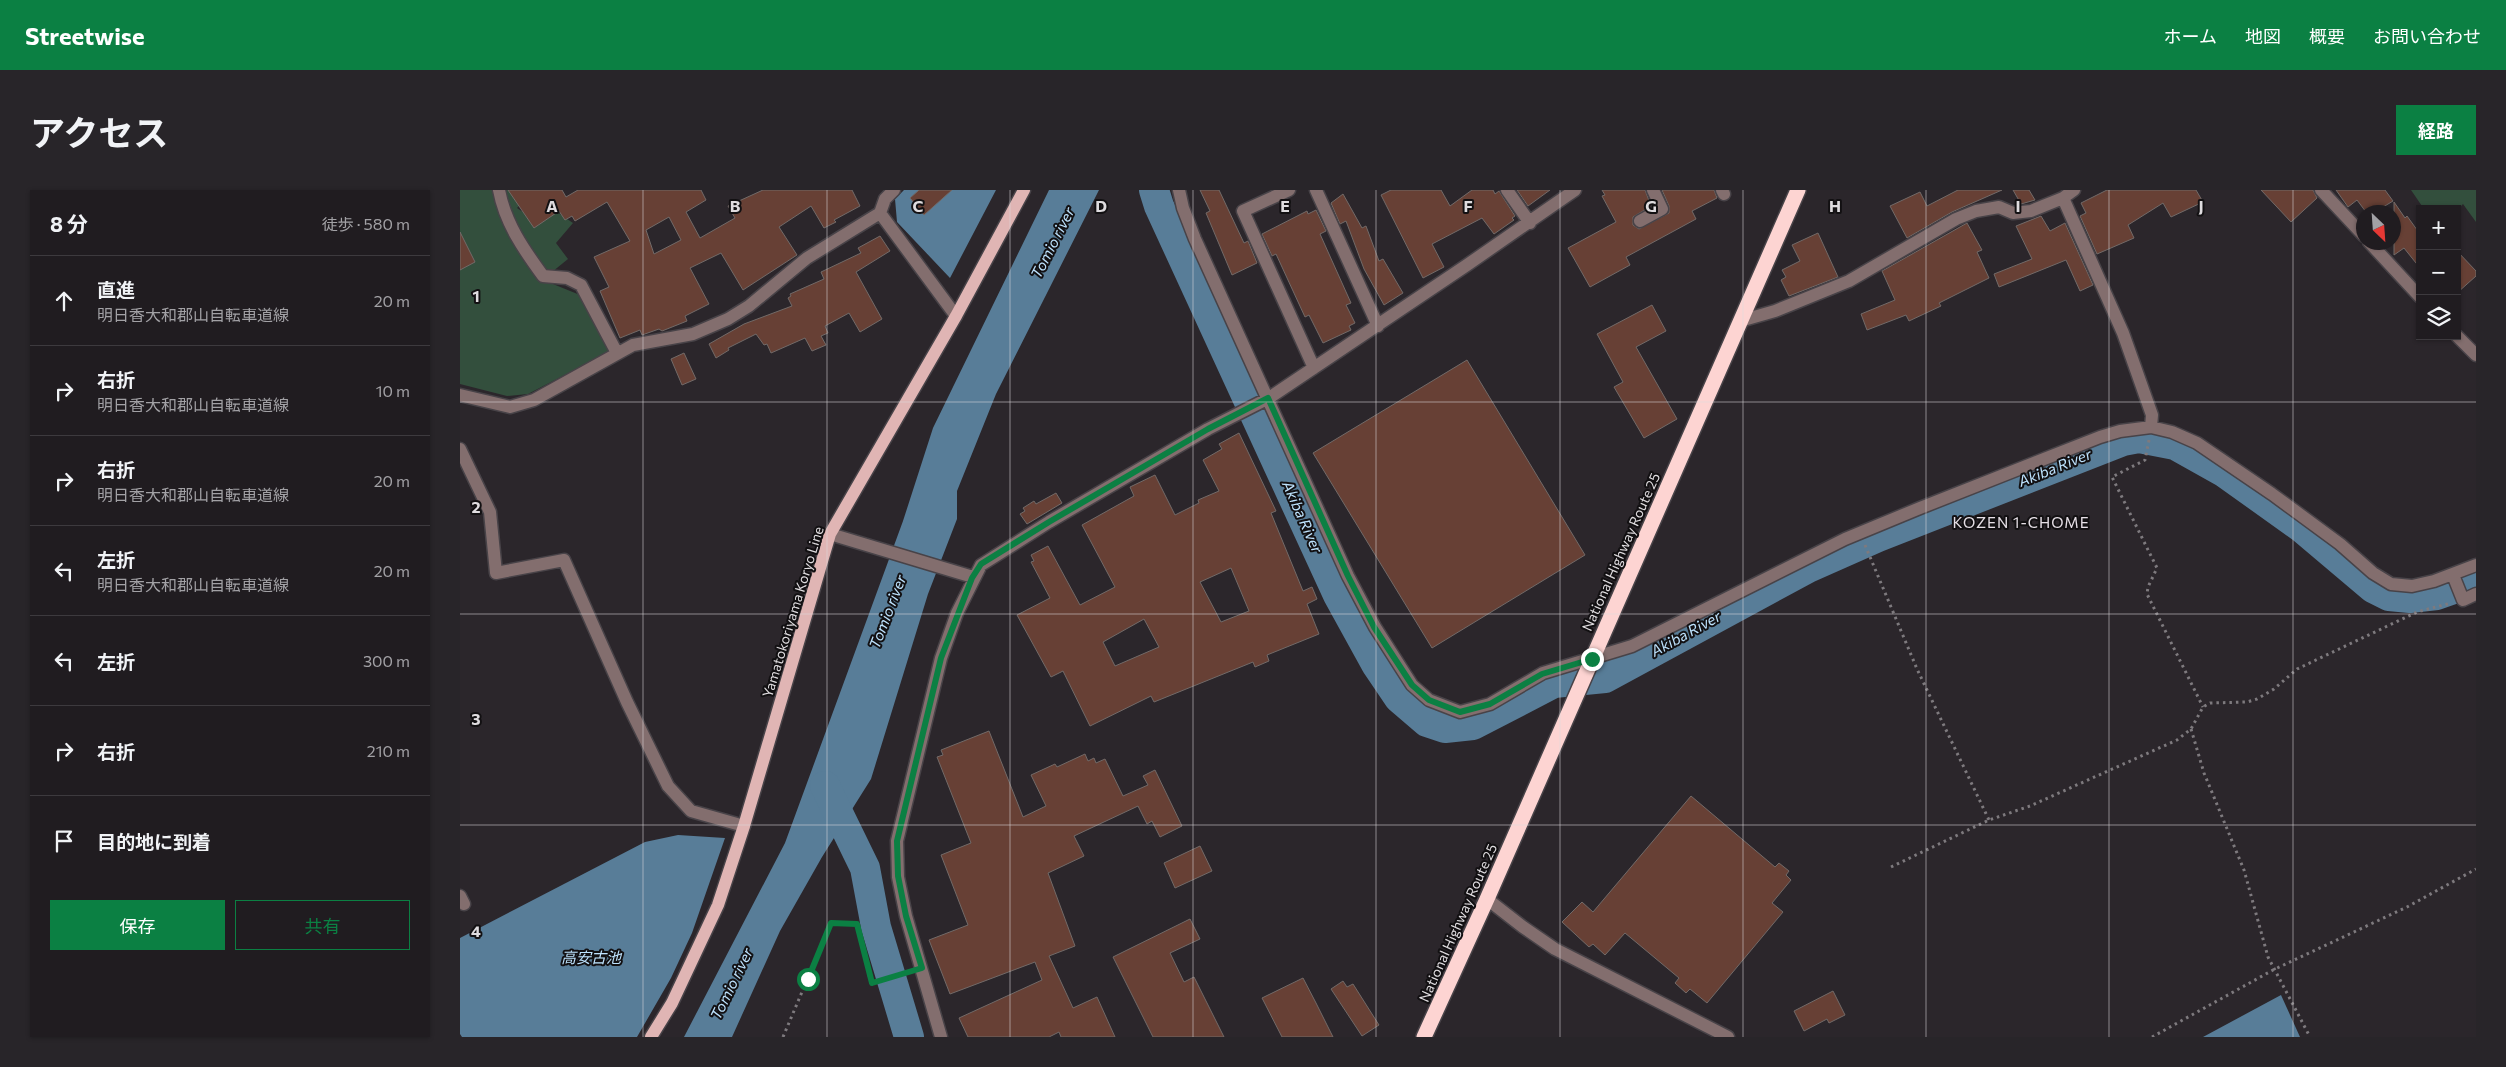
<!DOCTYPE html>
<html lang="ja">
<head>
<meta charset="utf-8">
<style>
	:root { --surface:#201c20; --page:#282529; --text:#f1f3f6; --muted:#a2a1a5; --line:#3d3a3e; --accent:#0b8043 }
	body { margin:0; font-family:Commissioner,"Noto Sans JP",sans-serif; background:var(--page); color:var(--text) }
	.controls { position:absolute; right:15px; top:15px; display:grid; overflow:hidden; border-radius:0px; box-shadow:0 1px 4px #0004 }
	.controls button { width:45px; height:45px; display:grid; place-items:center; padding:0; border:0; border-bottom:1px solid var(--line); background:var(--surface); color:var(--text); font:25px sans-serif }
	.compass { position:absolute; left:1896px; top:15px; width:45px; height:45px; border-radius:50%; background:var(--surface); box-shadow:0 1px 4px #0004; rotate:155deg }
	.stop { position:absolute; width:15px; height:15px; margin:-11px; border:4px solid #0b8043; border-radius:50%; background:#fff }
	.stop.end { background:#0b8043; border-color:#fff; box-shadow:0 1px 5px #0008 }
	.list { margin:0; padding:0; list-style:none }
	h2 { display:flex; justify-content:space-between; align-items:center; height:65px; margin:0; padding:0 20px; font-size:21px }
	h2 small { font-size:16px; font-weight:400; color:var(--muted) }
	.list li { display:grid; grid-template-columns:32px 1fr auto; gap:15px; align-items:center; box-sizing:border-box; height:90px; padding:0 20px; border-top:1px solid var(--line) }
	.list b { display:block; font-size:19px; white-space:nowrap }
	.list p { margin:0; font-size:16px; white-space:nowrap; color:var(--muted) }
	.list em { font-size:16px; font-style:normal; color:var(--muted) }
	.actions { display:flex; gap:10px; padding:15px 20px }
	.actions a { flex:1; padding:11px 0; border:1px solid var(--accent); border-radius:0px; text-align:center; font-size:18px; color:var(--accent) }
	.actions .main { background:var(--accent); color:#fff }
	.icon { flex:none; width:28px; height:28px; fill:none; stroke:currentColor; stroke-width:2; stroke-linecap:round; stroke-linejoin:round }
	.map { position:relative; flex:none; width:2016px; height:847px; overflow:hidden; border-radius:0px }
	header { display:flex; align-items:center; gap:30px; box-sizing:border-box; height:70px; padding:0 25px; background:var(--accent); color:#fff }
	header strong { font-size:24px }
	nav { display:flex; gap:28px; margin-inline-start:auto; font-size:18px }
	.intro { display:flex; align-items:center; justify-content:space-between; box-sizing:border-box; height:120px; padding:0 30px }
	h1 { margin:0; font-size:35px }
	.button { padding:12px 22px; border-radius:0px; background:var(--accent); color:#fff; font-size:18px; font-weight:700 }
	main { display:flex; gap:30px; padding:0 30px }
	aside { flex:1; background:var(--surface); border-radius:0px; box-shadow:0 1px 4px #0004 }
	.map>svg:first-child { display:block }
	.green { fill:#334f3d }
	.water { fill:#587d98 }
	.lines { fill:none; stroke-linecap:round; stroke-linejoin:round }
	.river { stroke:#587d98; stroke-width:30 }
	.building { fill:#674035; stroke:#726a68; fill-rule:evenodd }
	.minor-casing { stroke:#484348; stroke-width:15 }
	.major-casing { stroke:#484348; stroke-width:15 }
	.highway-casing { stroke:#484348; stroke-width:18 }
	.path { stroke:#7e7a7e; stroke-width:3; stroke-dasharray:2.5 4; stroke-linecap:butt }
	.minor { stroke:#836e6e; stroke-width:12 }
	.major { stroke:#e0b5b4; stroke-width:12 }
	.highway { stroke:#fdd4d2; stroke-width:15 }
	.route { stroke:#0b8043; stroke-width:6 }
	.grid { fill:none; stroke:#dfdcdf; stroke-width:1; stroke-opacity:0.55 }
	.labels { text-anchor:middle; stroke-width:4; stroke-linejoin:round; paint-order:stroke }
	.street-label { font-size:14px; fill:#dfdcdf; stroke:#121012 }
	.water-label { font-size:15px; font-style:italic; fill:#bee3fe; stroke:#121012 }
	.neighbourhood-label { font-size:15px; letter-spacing:1px; fill:#e6dfe6; stroke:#121012 }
	.grid-label { font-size:16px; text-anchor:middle; font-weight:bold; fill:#dfdcdf; stroke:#121012; stroke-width:4; stroke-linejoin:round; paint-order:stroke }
</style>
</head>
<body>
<header>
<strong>Streetwise</strong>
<nav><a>ホーム</a><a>地図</a><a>概要</a><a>お問い合わせ</a></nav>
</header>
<div class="intro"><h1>アクセス</h1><a class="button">経路</a></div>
<main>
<aside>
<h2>8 分<small>徒歩 · 580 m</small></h2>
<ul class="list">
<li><svg class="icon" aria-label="ahead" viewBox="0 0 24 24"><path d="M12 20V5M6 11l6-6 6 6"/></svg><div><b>直進</b><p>明日香大和郡山自転車道線</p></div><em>20 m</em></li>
<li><svg class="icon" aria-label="right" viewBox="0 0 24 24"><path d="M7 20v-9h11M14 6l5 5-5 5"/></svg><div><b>右折</b><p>明日香大和郡山自転車道線</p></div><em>10 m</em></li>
<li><svg class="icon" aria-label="right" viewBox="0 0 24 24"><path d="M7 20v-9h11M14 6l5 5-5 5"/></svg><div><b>右折</b><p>明日香大和郡山自転車道線</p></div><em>20 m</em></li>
<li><svg class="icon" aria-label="left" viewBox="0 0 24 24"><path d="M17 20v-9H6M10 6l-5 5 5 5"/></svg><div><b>左折</b><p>明日香大和郡山自転車道線</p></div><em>20 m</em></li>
<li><svg class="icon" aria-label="left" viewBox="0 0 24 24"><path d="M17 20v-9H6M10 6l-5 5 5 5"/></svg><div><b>左折</b></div><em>300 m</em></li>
<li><svg class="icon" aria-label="right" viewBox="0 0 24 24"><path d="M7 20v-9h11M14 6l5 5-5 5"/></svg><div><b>右折</b></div><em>210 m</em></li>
<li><svg class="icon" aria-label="arrive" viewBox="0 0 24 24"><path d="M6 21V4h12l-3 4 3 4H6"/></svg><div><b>目的地に到着</b></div></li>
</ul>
<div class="actions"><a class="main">保存</a><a>共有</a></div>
</aside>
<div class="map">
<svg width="2016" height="847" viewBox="0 0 2016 847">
	<rect width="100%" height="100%" fill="#2b262b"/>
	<path class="green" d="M0 0H69L70 4 57 18 79 33 97 22 113 33 96 53 108 69 92 82 88 92 120 105 141 134 149 162 68 204 47 206 0 194Z
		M1951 0H2016V32L2003 14 1997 20 1964 19Z"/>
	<path class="water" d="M444 0H536L490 88 437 32 435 9Z
		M589 0H639L536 204 497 301V329L468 404 411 589 362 667 320 741 272 847H224L325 653 443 331 473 238Z
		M218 645 265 648 232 743 211 788 177 847H2L0 844V748L185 652Z
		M1821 805 1840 847H1743Z"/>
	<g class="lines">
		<path class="river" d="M694 0 699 16 878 405 916 474 939 508 967 532 985 538 1013 535 1094 493 1145 488 1348 378 1418 347 1663 251 1679 248 1715 255 1765 283 1842 338 1913 398 1929 406 1950 408 1977 405 2016 391
			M365 596 405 678 416 737 449 847"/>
	</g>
	<path class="building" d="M48 0H102L106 7 118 0H241L246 10 226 22 240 48 275 28 268 16 303 0H392L400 16 374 30 376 32 364 38 351 16 319 37 337 65 283 100 261 63 230 78 249 114 225 126 227 131 202 141 199 139 182 145 180 140 160 148 140 101 149 97 134 67 170 51 147 12 115 31 112 26 105 30 99 21 74 38ZM209 27 221 50 194 64 186 40Z
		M459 0H492L464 25 450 8Z
		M740 0H759L784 53 788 51 797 73 772 85 746 23 750 21Z
		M931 0H981L990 16 1012 0H1033L1035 4 1039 1 1055 26 1052 28 1054 30 1034 44 1022 28 972 54 984 77 963 88 921 5Z
		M1057 0H1090L1068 16Z
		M1142 0H1185L1191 16 1173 27V35L1179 39 1209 23V16L1202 0H1254L1257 8 1232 21 1236 29 1166 67 1170 75 1130 97 1108 58 1156 32 1142 6 1145 5Z
		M1498 0H1542L1492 22 1447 48 1430 16 1460 2 1467 16Z
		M1553 0H1569L1575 10 1561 14Z
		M1647 0H1736L1743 12 1711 27 1703 13 1668 35 1674 48 1637 64 1620 26 1626 23 1621 13Z
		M1801 0H1853L1857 8 1831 32Z
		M1876 0H1925L1933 11 1915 22H1906L1897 10 1888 17Z
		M883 4 902 38 906 36 919 71 923 69 943 103 924 115 904 79 886 31 880 34 871 13Z
		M1934 12 1945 28 1947 26 1960 44V78L1944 58 1934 65Z
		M856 20 866 41 860 44 891 113 886 115 895 133 889 136 891 140 863 153 849 125 845 127 816 64 812 66 802 44 847 21 848 24Z
		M1581 26 1590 41 1605 33 1633 95 1620 101 1606 70 1539 97 1534 84 1572 69 1556 36Z
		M1507 33 1522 60 1517 62 1529 88 1479 113 1481 116 1449 131 1446 125 1407 140 1401 124 1435 110 1422 81Z
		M0 42 15 72 0 80Z
		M1358 43 1378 87 1329 106 1321 90 1326 87 1322 80 1340 71 1332 55Z
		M420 46 430 61 396 82 422 129 400 142 389 123 365 136 368 143 361 146 366 155 352 161 345 148 311 163 307 154 304 155 296 144 268 158 269 160 256 168 249 154 284 134 332 116 328 108 331 106 330 104 364 89 361 82 401 63 398 58Z
		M1997 61 2016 81V86L1997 103Z
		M1192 115 1206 141 1176 157 1217 229 1184 248 1154 197 1163 192 1137 144Z
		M224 163 236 189 222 195 211 169Z
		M1007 170 1125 365 972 458 853 263Z
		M779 243 816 321 811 323 843 401 852 397 857 409 847 414 859 444 807 465 809 471 795 477 793 472 694 512 691 506 630 536 603 481 591 487 557 425 590 408 571 372 574 371 571 365 588 356 620 415 655 397 622 335 674 306 670 297 695 285 715 325 739 313 738 310 759 301 743 270 762 259 759 254ZM771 378 789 421 761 432 740 392ZM684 429 699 457 655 476 643 452Z
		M596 303 602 313 567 334 560 324 565 321 563 318 574 311 576 314Z
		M529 541 563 627 586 616 571 585 595 574 597 577 625 564 628 571 634 568 636 573 645 569 663 606 688 595 683 586 695 580 722 636 700 647 692 631 687 634 678 616 614 646 624 666 588 683 615 756 589 766 613 818 637 807 655 847H601L599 842 589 847H508L499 828 582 790 575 772 490 804 469 750 508 735 481 665 511 653 477 567 483 565 481 560Z
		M1231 606 1315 677 1319 673 1329 681 1326 685 1331 690 1312 713 1323 722 1247 813 1230 799 1226 803 1215 793 1219 788 1165 743 1145 765 1133 754 1129 757 1102 732 1122 712 1133 722Z
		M740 656 752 681 715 698 704 673Z
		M730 729 740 749 710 763 724 792 734 787 764 847H693L653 767Z
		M843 788 856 813 873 847H822L802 808Z
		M883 791 887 797 893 794 919 835 902 846 871 799Z
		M1373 801 1385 825 1369 833 1367 829 1344 841 1334 821Z"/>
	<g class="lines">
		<defs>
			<path id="minor" d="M39 0C45 33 64 60 83 86L107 88 121 95 157 163
				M719 0 723 18 735 49 888 386 915 437 952 495 969 510 1000 522 1030 514 1083 483 1172 456 1385 349 1460 318 1640 247 1660 241 1691 237 1712 242 1737 253 1812 304 1880 354 1913 383 1931 394 1952 396 1974 391 2016 375
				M829 0 783 21 854 178
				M856 0 918 136
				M1047 0 1070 33
				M1262 0 1264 4
				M1861 0 1904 46
				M1603 8 1663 143 1692 225 1691 237
				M420 23 496 126
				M1180 31 1202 19 1193 0
				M1909 52 1960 107
				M1280 131 1315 121 1389 91 1496 29 1516 21 1539 17 1553 23 1571 21 1603 8 1614 0
				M1997 146 2016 165
				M0 205 50 217 74 210 173 155 233 144 268 129 289 116 347 68 420 23 425 9 434 0
				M0 259 30 322 36 383 104 370 167 512 208 596 231 621 284 636
				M370 344 513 387
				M1993 385 2003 410 2016 404
				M0 706 4 714
				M1027 709 1063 737 1095 759 1268 847
				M481 847 446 726 438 687 437 651 481 468 497 423 521 375 589 332 748 239 809 208 1007 75 1115 0"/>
			<path id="major" d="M191 847 212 813 258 715 284 636 370 344 496 126 564 0"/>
			<path id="highway" d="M964 847 1027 709 1338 0"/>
		</defs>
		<use href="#minor" class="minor-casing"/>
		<use href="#major" class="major-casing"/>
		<use href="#highway" class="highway-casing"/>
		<path class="path" d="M1689 250 1685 270 1652 287 1697 378 1688 397 1687 404 1743 517
			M1405 355 1457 479 1529 630
			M1731 539 1744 583 1784 680 1808 767 1850 847
			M1431 677 1529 630 1570 616 1717 550 1731 539 1743 517 1750 513 1787 512 1797 509 1814 499 1837 479 1957 422 1991 413
			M323 847 371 733 397 734 411 793 449 782
			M1692 847 1813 780 1947 717 2016 679"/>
		<use href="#minor" class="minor"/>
		<use href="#major" class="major"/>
		<use href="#highway" class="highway"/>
	</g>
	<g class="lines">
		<path class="route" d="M348 789 371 733 397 734 412 793 462 778 446 726 438 686 437 651 481 468 512 388 521 374 589 332 748 239 808 208 888 386 914 437 952 495 969 510 1000 522 1030 514 1082 484 1132 469"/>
	</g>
	<path class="grid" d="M183 0V847M367 0V847M550 0V847M733 0V847M916 0V847M1100 0V847M1283 0V847M1466 0V847M1649 0V847M1833 0V847M0 212H2016M0 424H2016M0 635H2016"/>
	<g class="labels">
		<g class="street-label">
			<text transform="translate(1161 362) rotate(-66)" y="5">National Highway Route 25</text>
			<text transform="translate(333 422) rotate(-73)" y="5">Yamatokoriyama Koryo Line</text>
			<text transform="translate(998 733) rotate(-66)" y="5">National Highway Route 25</text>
		</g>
		<g class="water-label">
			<text transform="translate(593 53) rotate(-63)" y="5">Tomio river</text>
			<text transform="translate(1595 278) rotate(-22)" y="5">Akiba River</text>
			<text transform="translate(842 327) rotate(66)" y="5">Akiba River</text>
			<text transform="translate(428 422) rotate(-69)" y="5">Tomio river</text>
			<text transform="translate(1226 444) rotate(-29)" y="5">Akiba River</text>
			<text x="131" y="773">高安古池</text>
			<text transform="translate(272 794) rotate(-64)" y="5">Tomio river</text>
		</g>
		<g class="neighbourhood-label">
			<text x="1561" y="338">KOZEN 1-CHOME</text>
		</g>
	</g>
	<g class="grid-label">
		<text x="92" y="22">A</text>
		<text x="275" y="22">B</text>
		<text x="458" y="22">C</text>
		<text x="641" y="22">D</text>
		<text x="825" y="22">E</text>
		<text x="1008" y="22">F</text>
		<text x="1191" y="22">G</text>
		<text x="1375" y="22">H</text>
		<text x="1558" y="22">I</text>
		<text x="1741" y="22">J</text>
		<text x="16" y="112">1</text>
		<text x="16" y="323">2</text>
		<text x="16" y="535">3</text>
		<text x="16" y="747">4</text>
	</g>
</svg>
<div class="controls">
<button>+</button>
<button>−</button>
<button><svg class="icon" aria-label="layers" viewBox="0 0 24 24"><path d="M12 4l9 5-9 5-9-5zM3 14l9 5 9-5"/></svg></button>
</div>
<svg class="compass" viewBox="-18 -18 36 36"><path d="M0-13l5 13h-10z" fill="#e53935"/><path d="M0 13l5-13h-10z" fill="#a2a1a5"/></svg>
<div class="stop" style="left:348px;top:789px"></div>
<div class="stop end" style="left:1132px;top:469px"></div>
</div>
</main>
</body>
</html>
